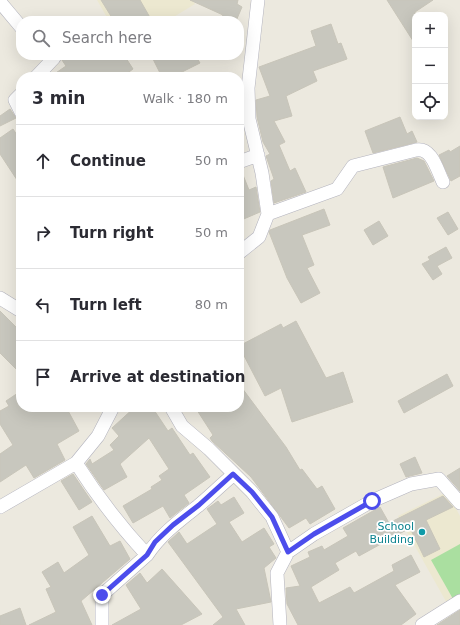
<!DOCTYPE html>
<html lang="en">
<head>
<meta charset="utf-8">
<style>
	:root { --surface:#fff; --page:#f2f2f3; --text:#2b2b33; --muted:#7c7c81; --line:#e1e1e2 }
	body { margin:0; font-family:"DejaVu Sans",sans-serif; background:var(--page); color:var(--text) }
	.controls { position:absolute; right:12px; top:12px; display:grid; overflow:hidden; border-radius:8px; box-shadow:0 4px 16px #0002 }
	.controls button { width:36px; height:36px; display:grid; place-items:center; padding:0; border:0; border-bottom:1px solid var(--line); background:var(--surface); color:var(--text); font:20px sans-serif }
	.stop { position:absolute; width:12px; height:12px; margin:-9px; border:3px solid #4c4dec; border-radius:50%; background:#fff }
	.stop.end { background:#4c4dec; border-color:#fff; box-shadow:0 1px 4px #0008 }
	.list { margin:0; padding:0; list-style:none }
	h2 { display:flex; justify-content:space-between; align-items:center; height:52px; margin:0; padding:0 16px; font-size:17px }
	h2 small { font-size:13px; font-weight:400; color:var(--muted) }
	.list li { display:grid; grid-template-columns:26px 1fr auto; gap:12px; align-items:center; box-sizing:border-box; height:72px; padding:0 16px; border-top:1px solid var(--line) }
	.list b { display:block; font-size:15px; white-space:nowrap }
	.list em { font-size:13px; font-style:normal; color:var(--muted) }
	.icon { flex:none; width:22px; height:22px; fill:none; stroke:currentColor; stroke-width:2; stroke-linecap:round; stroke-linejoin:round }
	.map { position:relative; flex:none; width:460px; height:625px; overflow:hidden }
	.search { position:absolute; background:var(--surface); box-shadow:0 4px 16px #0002; left:16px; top:16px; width:228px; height:44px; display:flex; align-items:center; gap:10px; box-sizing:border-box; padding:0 14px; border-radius:16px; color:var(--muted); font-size:15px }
	.panel { position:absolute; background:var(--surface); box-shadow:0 4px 16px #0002; left:16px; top:72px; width:228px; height:340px; border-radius:16px }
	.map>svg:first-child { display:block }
	.education { fill:#ece8d0 }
	.green { fill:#aadfa0 }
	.building { fill:#c8c7be; stroke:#c8c5b9 }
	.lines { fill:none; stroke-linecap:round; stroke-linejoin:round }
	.street-casing { stroke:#b3b3be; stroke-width:14 }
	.street { stroke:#fff; stroke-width:13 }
	.route { stroke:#4c4dec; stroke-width:5 }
	.culture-dot { fill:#0f9aa8; stroke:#fff; stroke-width:1.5 }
	.labels { text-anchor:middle; stroke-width:3.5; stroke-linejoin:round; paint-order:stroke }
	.culture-label { font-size:11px; fill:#0d838f; stroke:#fff; text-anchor:end }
</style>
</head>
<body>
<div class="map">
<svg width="460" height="625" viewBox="0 0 460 625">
	<rect width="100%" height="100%" fill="#ece9df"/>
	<path class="education" d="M97 0H192L195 4 167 21H109Z
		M447 492 460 516V597L448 605 398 516Z"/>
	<path class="green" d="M460 544V595L453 599 431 560Z"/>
	<path class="building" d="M101 0H140L152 21H114Z
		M190 0H238L237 4 242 7 236 21H220L223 15Z
		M387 0H433L415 12V44Z
		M331 24 338 44 341 43 347 59 313 71 317 81 286 96 292 116 274 121 285 142 279 145 290 171 295 168 306 192 274 203 271 181 274 179 266 156 270 154 263 142 257 117 256 100 270 96 259 67 316 46 311 31Z
		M61 55H124L133 69 122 77H50L66 66 62 60Z
		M151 55H195L200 63 172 77H162Z
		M10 109 16 118 0 126V116Z
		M400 117 407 134 412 131 417 142 373 153 365 131Z
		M13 129 21 141V186L0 154V138Z
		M460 146V176L451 181 439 155 449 150 450 152Z
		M417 158 424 161 434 181 393 198 383 167Z
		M239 170H241L249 190 256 187 260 212 239 221Z
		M324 209 330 225 302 235 314 265 307 268 320 293 301 303 287 278 269 232 270 230Z
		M448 212 458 229 448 235 437 218Z
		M379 221 388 236 373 245 364 230Z
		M446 247 452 258 437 266 442 274 433 280 422 264 430 260 428 257Z
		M0 311 21 332V374L0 353Z
		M296 321 326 378 343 372 353 402 292 422 281 388 265 396 239 346 281 324 283 328Z
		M447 374 453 386 404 413 398 401Z
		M239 384 286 447 300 470 302 469 317 489 322 486 335 509 310 524 306 518 289 528 251 477 212 441 210 438 213 435 195 407H239Z
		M21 391V407H28L32 412 41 407H66L79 431 57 444 65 460 34 478 26 465 0 482V454L13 445 0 424V411L9 406 6 401Z
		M135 407H152L168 431 172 428 190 455 193 453 210 477 184 495 189 503 170 518 163 506 133 523 123 506 152 489 151 487 162 480 159 476 169 469 149 438 120 464 127 477 104 490 86 464 90 459 92 464 114 450 110 445 119 436 112 428Z
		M415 457 422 473 406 477 400 464Z
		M460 468V491L447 476Z
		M73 474 92 502 79 510 61 481Z
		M443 496 453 507 426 520 440 549 424 557 410 528 359 556 356 551 335 563 339 570 311 587 319 603 350 587 354 593 394 571 392 565 411 555 420 572 395 585 416 614 401 625H298L287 604 286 588 300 586 291 566 310 557 308 552 322 546 324 550 348 536 343 528 380 507 389 523Z
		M234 497 244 513 229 522 242 542 264 528 274 544 269 547 276 558 264 568 271 602 236 609 245 625H213L223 617 168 542 179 532 187 544 217 524 207 509 218 501 221 505Z
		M92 516 110 546 120 541 130 559 81 601 92 625H29L56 612 46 589 51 587 42 572 58 562 64 573 89 555 73 527Z
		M162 569 202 614 181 625H112L141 609 126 585 140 573 147 583Z
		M20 608 26 625H0V616Z
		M460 610V625H437Z"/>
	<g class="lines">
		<defs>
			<path id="street" d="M0 2 21 27
				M36 77 54 58 51 55
				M21 94 15 100 21 112
				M239 162 258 155
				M268 214 337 189 353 166 416 150C432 147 437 170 443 182
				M239 253 259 237 268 214 262 173 249 119 248 88 258 0
				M0 298 21 311
				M171 407 182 426 209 449 252 492 272 517 288 552
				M76 463 98 436 113 407
				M0 507 76 463C97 496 120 526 147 555L102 595V625
				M147 555C161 534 179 521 198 506 210 496 221 485 233 475
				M280 625 277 573 288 552 314 534 372 501 411 484 439 479 460 503
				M422 625 460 601"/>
		</defs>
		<use href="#street" class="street-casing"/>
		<use href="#street" class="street"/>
	</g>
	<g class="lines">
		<path class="route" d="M102 595 147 555 155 542 173 525 199 505 233 474 252 492 272 517 288 552 314 534 372 501"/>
	</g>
	<circle class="culture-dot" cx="422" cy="532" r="4"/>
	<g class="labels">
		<g class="culture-label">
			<text x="414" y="530">School<tspan x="414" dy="13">Building</tspan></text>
		</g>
	</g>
</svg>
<div class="controls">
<button>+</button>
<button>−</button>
<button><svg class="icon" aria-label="locate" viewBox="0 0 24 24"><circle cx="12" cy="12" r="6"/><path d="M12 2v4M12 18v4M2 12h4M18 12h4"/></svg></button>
</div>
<div class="stop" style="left:372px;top:501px"></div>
<div class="stop end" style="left:102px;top:595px"></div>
<div class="search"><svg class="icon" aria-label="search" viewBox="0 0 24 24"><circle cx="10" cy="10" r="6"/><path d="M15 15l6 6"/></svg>Search here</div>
<section class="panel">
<h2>3 min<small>Walk · 180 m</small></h2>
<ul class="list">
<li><svg class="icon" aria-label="ahead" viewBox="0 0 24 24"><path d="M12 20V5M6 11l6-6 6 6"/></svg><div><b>Continue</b></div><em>50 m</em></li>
<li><svg class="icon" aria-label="right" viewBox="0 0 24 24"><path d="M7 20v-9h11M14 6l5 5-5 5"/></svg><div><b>Turn right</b></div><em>50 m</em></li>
<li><svg class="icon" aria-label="left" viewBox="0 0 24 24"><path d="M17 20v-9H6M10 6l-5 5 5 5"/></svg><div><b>Turn left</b></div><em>80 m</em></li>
<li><svg class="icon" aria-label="arrive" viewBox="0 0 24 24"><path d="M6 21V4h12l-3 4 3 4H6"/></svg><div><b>Arrive at destination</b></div></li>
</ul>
</section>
</div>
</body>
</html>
